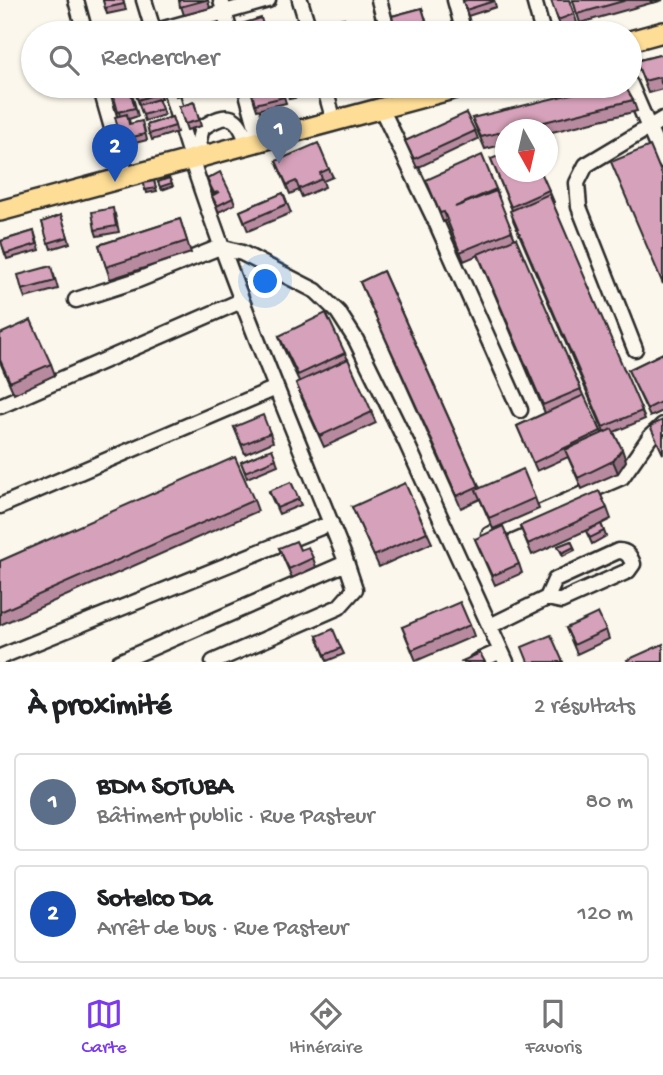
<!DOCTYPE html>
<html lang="fr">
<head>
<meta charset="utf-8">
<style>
	:root { --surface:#fff; --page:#f2f2f2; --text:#202124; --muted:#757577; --line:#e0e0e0; --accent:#7c3aed }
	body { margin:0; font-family:"Gochi Hand",sans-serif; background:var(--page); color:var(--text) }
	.compass { position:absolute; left:495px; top:119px; width:63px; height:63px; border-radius:50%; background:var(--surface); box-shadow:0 2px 5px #0004; rotate:172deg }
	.you { position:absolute; left:266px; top:282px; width:24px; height:24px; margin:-18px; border:5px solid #fff; border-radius:50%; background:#1a73e8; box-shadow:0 0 0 10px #1a73e833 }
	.badge { display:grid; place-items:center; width:46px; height:46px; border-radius:50%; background:var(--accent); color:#fff; font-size:23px; font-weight:700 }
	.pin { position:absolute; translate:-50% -58px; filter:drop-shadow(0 2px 4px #0008) }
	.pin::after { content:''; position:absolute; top:37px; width:24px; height:21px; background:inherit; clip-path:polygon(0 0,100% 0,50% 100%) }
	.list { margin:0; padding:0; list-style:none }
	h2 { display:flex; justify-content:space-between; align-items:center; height:91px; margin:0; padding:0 28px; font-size:30px }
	h2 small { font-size:23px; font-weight:400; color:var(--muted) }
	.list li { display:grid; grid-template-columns:46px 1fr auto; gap:21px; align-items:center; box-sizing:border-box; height:98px; margin:0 14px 14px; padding:0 14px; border:2px solid var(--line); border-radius:7px }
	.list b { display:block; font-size:26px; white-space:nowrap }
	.list p { margin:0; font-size:23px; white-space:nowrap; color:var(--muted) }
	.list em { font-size:23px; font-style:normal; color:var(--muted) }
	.icon { flex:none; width:38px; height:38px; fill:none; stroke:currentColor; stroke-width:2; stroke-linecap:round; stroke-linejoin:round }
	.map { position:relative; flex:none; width:663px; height:662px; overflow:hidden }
	.search { position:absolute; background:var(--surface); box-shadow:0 2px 5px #0004; left:21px; right:21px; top:21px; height:77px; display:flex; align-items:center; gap:18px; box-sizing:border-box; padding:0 24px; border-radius:38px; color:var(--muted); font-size:26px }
	.sheet { height:315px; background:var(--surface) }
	nav { display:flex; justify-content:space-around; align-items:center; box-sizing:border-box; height:98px; border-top:2px solid var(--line); background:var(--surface); font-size:19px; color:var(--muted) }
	nav a { display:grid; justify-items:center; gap:4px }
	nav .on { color:var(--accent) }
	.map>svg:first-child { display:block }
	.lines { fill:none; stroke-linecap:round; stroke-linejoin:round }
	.minor-casing { stroke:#2b2b2b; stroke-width:19 }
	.major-casing { stroke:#2b2b2b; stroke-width:24 }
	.minor { stroke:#fbf7ec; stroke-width:14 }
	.major { stroke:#fedd96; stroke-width:19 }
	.wall { fill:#b88aa0; stroke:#2b2b2b; stroke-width:2 }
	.shaded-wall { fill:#967182; stroke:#2b2b2b; stroke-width:2 }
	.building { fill:#d6a1ba; stroke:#2b2b2b; stroke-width:2 }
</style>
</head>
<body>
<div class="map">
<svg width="663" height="662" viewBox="0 0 663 662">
	<rect width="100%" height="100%" fill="#fbf7ec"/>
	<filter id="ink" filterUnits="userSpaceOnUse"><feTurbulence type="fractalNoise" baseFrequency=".0143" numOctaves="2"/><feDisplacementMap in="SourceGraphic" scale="14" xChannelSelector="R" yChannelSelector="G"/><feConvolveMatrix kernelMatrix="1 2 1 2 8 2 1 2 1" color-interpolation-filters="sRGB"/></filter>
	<g filter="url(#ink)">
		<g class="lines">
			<defs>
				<path id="minor" d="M76 0 85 33
					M144 0 154 33
					M221 0 230 33
					M300 0 310 33
					M379 0 388 33
					M455 0 464 33
					M534 0 543 33
					M153 32 268 0
					M630 84 663 160
					M100 86 126 177
					M169 86C215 247 282 400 344 556L355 589 339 607 213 662
					M245 86 260 141
					M324 86 334 121
					M381 108 436 222 520 410
					M201 157 199 140 202 128C229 110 238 115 248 144
					M76 300 138 280 220 247 242 253 316 291 338 312 356 340 407 444 506 662
					M635 349 579 207 577 183 586 165 663 119
					M0 406 241 301
					M0 506 276 388
					M489 535 622 477 650 437 663 425
					M490 626 547 598 561 601 628 571 633 564C630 556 627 551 618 551L555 580 547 598
					M0 657 331 523
					M119 662 346 563
					M476 662 501 651"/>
				<path id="major" d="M630 41 663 32
					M0 211 464 86"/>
			</defs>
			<use href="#minor" class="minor-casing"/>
			<use href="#major" class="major-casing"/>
			<use href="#minor" class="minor"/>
			<use href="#major" class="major"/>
		</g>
		<path class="wall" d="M103 0H123L126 10 107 14Z
			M179 0H208L210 8 184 15Z
			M494 0 496 7 468 16 463 1Z
			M551 0H570L577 23 561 28Z
			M573 0H650L651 3 580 23Z
			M652 0H663L653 3Z
			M422 8 428 27 423 28 425 33H397L392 16Z
			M344 18 347 29 352 33H322L319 24Z
			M663 54V89L648 93 636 61Z
			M111 86H130L138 116 129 119 130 124 144 127 147 140 123 146 121 140 120 116Z
			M132 86H157L161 99H158L164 115 145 121 134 89H135H133Z
			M172 86H219L176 96Z
			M250 86H274L252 92Z
			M317 86 318 93 289 99 287 94Z
			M332 86H350L334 90Z
			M281 87 286 103 257 110 255 104Z
			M633 100 637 111 548 133V130H506V144L485 149 472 118Z
			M194 102 201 126 187 130 179 107Z
			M172 117 177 132 152 140 147 125Z
			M475 131 478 139 417 168 405 141Z
			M491 159 549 190 554 202H552L645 419 614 432 626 461 618 473 582 489 568 457 537 471 517 426 545 413 478 255 464 261 447 220 443 222 426 180 496 189 499 197 498 198 515 239 583 395 602 433 604 432 513 220 512 210Z
			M276 161 329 169 333 177 323 181 325 187 302 197 299 190 290 194Z
			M169 178 173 186 162 190 158 182Z
			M207 179 233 198 235 204 219 212 214 202 212 196 214 195Z
			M154 181 157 191 147 193 144 183Z
			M283 193 291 213 248 231 240 211Z
			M115 214 119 232 97 236 95 230Z
			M61 215 70 243 51 249 42 222Z
			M180 219 191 253 110 279 99 245Z
			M34 231 40 250 7 259 1 241Z
			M383 271 480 488 535 498 539 509 493 529 480 499 461 508 360 282Z
			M54 275 58 289 25 298 22 290Z
			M0 334 51 364 55 375 14 394 0 362Z
			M279 336 345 353 376 423 324 447 300 394 296 383 299 381 283 347Z
			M663 353V411L650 417 628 370Z
			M234 427 270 433 273 442 245 454Z
			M272 449 278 465 247 478 241 462Z
			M291 482 301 505 279 514 269 492Z
			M254 500 258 511 0 625V561Z
			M352 507 427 532 432 543 379 567Z
			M607 508 611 519 601 524 606 536 592 544 586 531 596 526 532 555 520 526Z
			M475 539 519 564 522 573 495 585Z
			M571 541 575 550 563 556 558 546Z
			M279 548 300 550 313 558 316 567 292 578Z
			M470 625 474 636 416 661 402 627Z
			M566 628 606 630 609 639 577 654Z
			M317 636 341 648 344 654 327 661Z"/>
		<path class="shaded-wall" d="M622 449 626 461 618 473 613 461Z"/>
		<path class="building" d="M103 0H123L124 4 105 8Z
			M179 0H206L180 7Z
			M467 0H493L494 1 466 10 463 1Z
			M551 0H569L574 14 558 20Z
			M573 0H627L577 14Z
			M422 8 426 21 395 29 392 16Z
			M261 18 265 32 260 33H237L235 26Z
			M344 18 346 26 321 32 319 24Z
			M377 19 381 32 377 33H357L355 27Z
			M423 27 424 33H404V32Z
			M292 28 293 33H272Z
			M351 28 352 33H334Z
			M663 54V82L661 83 660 77 644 81 636 61Z
			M111 86H129L135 108 118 112Z
			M144 86H157L159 93 138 100 134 89Z
			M286 86H316V87L287 94Z
			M604 86H625L633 100 512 130H506V131L481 137 472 118Z
			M281 87 284 97 255 104 252 94Z
			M158 99 162 109 143 115 139 105Z
			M194 102 199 120 185 124 179 107Z
			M466 113 475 131 414 159 405 141Z
			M127 114 129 124 142 121 145 134 121 140 115 117Z
			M172 117 175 126 149 134 147 125Z
			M318 143 329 169 320 173 322 179 299 189 296 181 287 185 276 161Z
			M650 146 663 177V284L611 162Z
			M506 153V172H541L549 190 511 207 491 159Z
			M482 155 496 189 455 207 496 191 512 231 460 252 444 212 440 213 426 180Z
			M220 172 233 198 217 206 212 196 219 192 214 193 207 179Z
			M169 178 172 183 160 187 158 182Z
			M154 181 156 188 145 190 144 183Z
			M283 193 287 204 245 222 240 211Z
			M549 194 642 411 603 427 510 211Z
			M113 208 116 226 95 230 92 212Z
			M61 215 68 237 48 243 42 222Z
			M180 219 187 241 106 267 99 245Z
			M34 231 37 244 5 254 1 241Z
			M516 238 581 389 543 405 478 254Z
			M51 266 55 281 22 290 18 275Z
			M383 271 479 486 457 496 360 282Z
			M326 313 345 353 298 375 279 336Z
			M31 320 51 364 10 382 0 360V334Z
			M663 353V401L647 409 628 370Z
			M348 359 372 412 320 436 296 383Z
			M584 395 601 431 533 463 517 426Z
			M263 415 270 433 242 445 234 427Z
			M663 420V454L650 426Z
			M612 429 622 449 613 461 578 478 565 450Z
			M272 449 276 459 245 472 241 462Z
			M235 457 254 500 0 612V561Z
			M523 469 535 498 489 518 476 490Z
			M291 482 299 499 277 508 269 491Z
			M405 483 427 532 374 556 352 507Z
			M599 491 607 508 528 544 520 526Z
			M601 524 604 531 590 538 586 531Z
			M503 526 519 564 492 576 475 539Z
			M296 541 300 550 308 547 313 558 289 569 279 548Z
			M571 541 574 547 562 553 558 546Z
			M460 602 470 625 412 650 402 627Z
			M598 613 606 630 574 645 566 628Z
			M333 629 341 648 325 655 317 636Z
			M551 635 563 662H528L522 647Z
			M663 644V662H628L627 660Z
			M480 653 485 662H460Z"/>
	</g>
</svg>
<svg class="compass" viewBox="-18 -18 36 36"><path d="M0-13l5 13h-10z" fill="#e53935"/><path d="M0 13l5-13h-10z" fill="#757577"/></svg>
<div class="you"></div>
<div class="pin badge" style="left:279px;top:164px;background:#5c6f8a">1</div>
<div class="pin badge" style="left:115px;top:182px;background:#1a4fb4">2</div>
<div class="search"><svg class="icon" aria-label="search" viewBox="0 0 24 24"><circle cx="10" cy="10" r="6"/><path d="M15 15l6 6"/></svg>Rechercher</div>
</div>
<section class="sheet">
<h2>À proximité<small>2 résultats</small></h2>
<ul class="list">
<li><span class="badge" style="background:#5c6f8a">1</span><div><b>BDM SOTUBA</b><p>Bâtiment public · Rue Pasteur</p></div><em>80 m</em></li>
<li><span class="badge" style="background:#1a4fb4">2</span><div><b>Sotelco Da</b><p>Arrêt de bus · Rue Pasteur</p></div><em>120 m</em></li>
</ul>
</section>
<nav>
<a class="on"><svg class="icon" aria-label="map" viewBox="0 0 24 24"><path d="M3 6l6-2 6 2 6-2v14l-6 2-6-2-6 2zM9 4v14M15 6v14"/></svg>Carte</a>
<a><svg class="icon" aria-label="directions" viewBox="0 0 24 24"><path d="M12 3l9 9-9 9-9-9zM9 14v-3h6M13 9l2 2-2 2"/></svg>Itinéraire</a>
<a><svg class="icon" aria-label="saved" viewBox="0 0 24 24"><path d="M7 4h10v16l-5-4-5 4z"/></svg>Favoris</a>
</nav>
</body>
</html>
